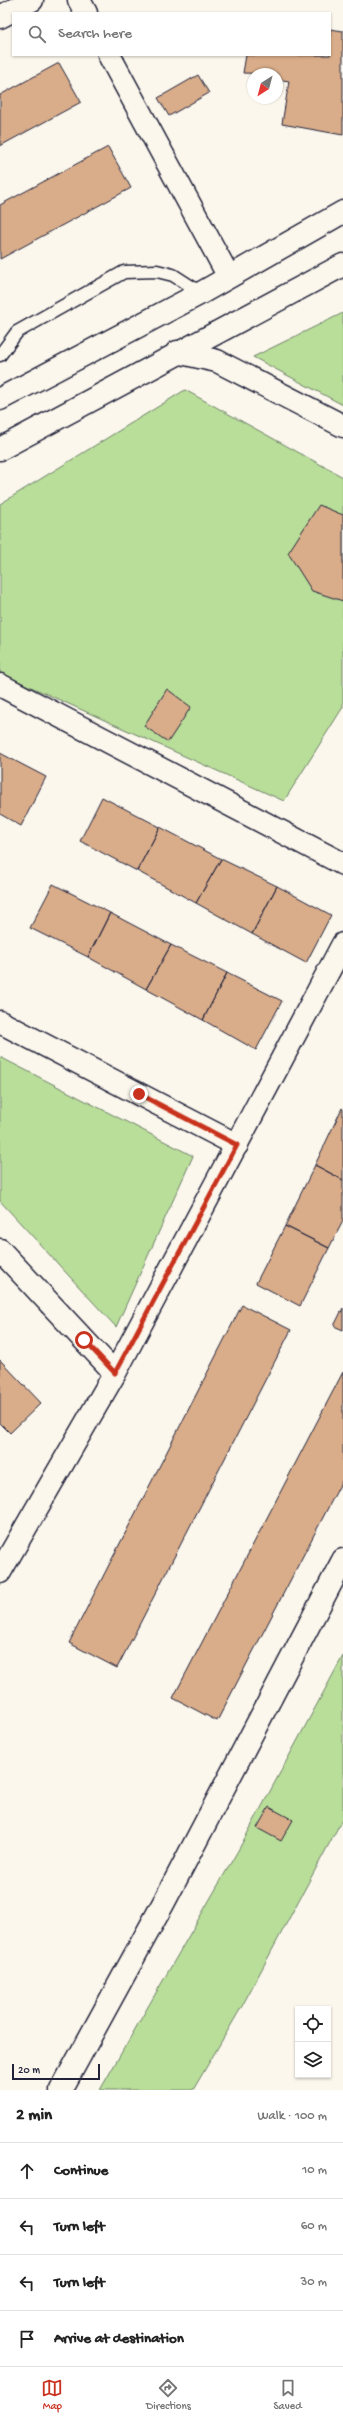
<!DOCTYPE html>
<html lang="en">
<head>
<meta charset="utf-8">
<style>
	:root { --surface:#fff; --page:#f2f2f2; --text:#222; --muted:#767676; --line:#e0e0e0; --accent:#c8321e }
	body { margin:0; font-family:"Gochi Hand",sans-serif; background:var(--page); color:var(--text) }
	.controls { position:absolute; right:12px; bottom:12px; display:grid; overflow:hidden; border-radius:0px; box-shadow:0 1px 3px #0004 }
	.controls button { width:36px; height:36px; display:grid; place-items:center; padding:0; border:0; border-bottom:1px solid var(--line); background:var(--surface); color:var(--text); font:20px sans-serif }
	.compass { position:absolute; left:247px; top:68px; width:36px; height:36px; border-radius:50%; background:var(--surface); box-shadow:0 1px 3px #0004; rotate:216deg }
	.scale { position:absolute; left:12px; bottom:10px; width:88px; box-sizing:border-box; padding-left:4px; border:2px solid #22223b; border-top:0; font-size:11px; line-height:14px; white-space:nowrap; color:#22223b; -webkit-text-stroke:3px #fbf7ec; paint-order:stroke }
	.stop { position:absolute; width:12px; height:12px; margin:-9px; border:3px solid #c8321e; border-radius:50%; background:#fff }
	.stop.end { background:#c8321e; border-color:#fff; box-shadow:0 1px 4px #0008 }
	.list { margin:0; padding:0; list-style:none }
	h2 { display:flex; justify-content:space-between; align-items:center; height:52px; margin:0; padding:0 16px; font-size:17px }
	h2 small { font-size:13px; font-weight:400; color:var(--muted) }
	.list li { display:grid; grid-template-columns:26px 1fr auto; gap:12px; align-items:center; box-sizing:border-box; height:56px; padding:0 16px; border-top:1px solid var(--line) }
	.list b { display:block; font-size:15px; white-space:nowrap }
	.list em { font-size:13px; font-style:normal; color:var(--muted) }
	.icon { flex:none; width:22px; height:22px; fill:none; stroke:currentColor; stroke-width:2; stroke-linecap:round; stroke-linejoin:round }
	.map { position:relative; flex:none; width:343px; height:2090px; overflow:hidden }
	.search { position:absolute; background:var(--surface); box-shadow:0 1px 3px #0004; left:12px; right:12px; top:12px; height:44px; display:flex; align-items:center; gap:10px; box-sizing:border-box; padding:0 14px; border-radius:0px; color:var(--muted); font-size:15px }
	.sheet { height:276px; background:var(--surface) }
	nav { display:flex; justify-content:space-around; align-items:center; box-sizing:border-box; height:56px; border-top:1px solid var(--line); background:var(--surface); font-size:11px; color:var(--muted) }
	nav a { display:grid; justify-items:center; gap:2px }
	nav .on { color:var(--accent) }
	.map>svg:first-child { display:block }
	.green { fill:#b9de99; stroke:#6e806a }
	.building { fill:#d9ad8a; stroke:#22223b }
	.lines { fill:none; stroke-linecap:round; stroke-linejoin:round }
	.lane-casing { stroke:#22223b; stroke-width:15 }
	.street-casing { stroke:#22223b; stroke-width:25 }
	.lane { stroke:#fbf7ec; stroke-width:12 }
	.street { stroke:#fbf7ec; stroke-width:22 }
	.route { stroke:#c8321e; stroke-width:5 }
</style>
</head>
<body>
<div class="map">
<svg width="343" height="2090" viewBox="0 0 343 2090">
	<rect width="100%" height="100%" fill="#fbf7ec"/>
	<filter id="ink" filterUnits="userSpaceOnUse"><feTurbulence type="fractalNoise" baseFrequency=".025" numOctaves="2"/><feDisplacementMap in="SourceGraphic" scale="8" xChannelSelector="R" yChannelSelector="G"/><feConvolveMatrix kernelMatrix="1 2 1 2 8 2 1 2 1" color-interpolation-filters="sRGB"/></filter>
	<g filter="url(#ink)">
		<path class="green" d="M343 313V405L253 357Z
			M185 390 343 477V707L284 801 0 673V504Z
			M0 1057 193 1156 116 1327 0 1201Z
			M343 1656V1818L241 2008 193 2090H100L240 1847Z"/>
		<path class="building" d="M330 29 343 31V135L282 124 289 81 277 79V74L243 73 246 55H330Z
			M59 63 81 102 0 146V95Z
			M198 75 209 93 169 116 158 98Z
			M108 147 131 188 0 259V205Z
			M319 505 343 515V601L312 591 288 553Z
			M167 689 191 707 168 742 144 726Z
			M0 753 46 777 21 826 0 814Z
			M102 797 160 827 137 871 80 841Z
			M160 827 221 859 196 903 137 871Z
			M221 859 277 886 252 934 196 903Z
			M53 884 110 913 88 957 30 928Z
			M277 886 331 915 306 963 252 934Z
			M110 913 171 945 146 989 88 957Z
			M171 945 227 973 203 1020 146 989Z
			M227 973 282 1001 256 1050 203 1020Z
			M342 1108 343 1109V1180L315 1165Z
			M315 1165 343 1180V1221L329 1248 285 1226Z
			M285 1226 329 1248 300 1306 256 1283Z
			M242 1305 291 1330 117 1668 69 1643Z
			M343 1308V1330L334 1326Z
			M0 1360 41 1403 10 1433 0 1423Z
			M343 1372V1479L217 1721 173 1698Z
			M269 1807 293 1820 281 1841 257 1828Z"/>
		<g class="lines">
			<defs>
				<path id="lane" d="M0 355 17 332 124 272 157 271 173 275 201 293"/>
				<path id="street" d="M79 0 86 13
					M0 17 32 0
					M109 55 229 277
					M177 352 217 361 343 426
					M0 399 201 293 343 212
					M0 449 343 265
					M0 685 343 864
					M0 1022 237 1145
					M0 1250 115 1373
					M0 1572 115 1373 343 944
					M61 2090 164 1902 343 1560"/>
			</defs>
			<use href="#lane" class="lane-casing"/>
			<use href="#street" class="street-casing"/>
			<use href="#lane" class="lane"/>
			<use href="#street" class="street"/>
		</g>
	</g>
	<g class="lines" filter="url(#ink)">
		<path class="route" d="M84 1340 115 1373 237 1145 139 1094"/>
	</g>
</svg>
<div class="controls">
<button><svg class="icon" aria-label="locate" viewBox="0 0 24 24"><circle cx="12" cy="12" r="6"/><path d="M12 2v4M12 18v4M2 12h4M18 12h4"/></svg></button>
<button><svg class="icon" aria-label="layers" viewBox="0 0 24 24"><path d="M12 4l9 5-9 5-9-5zM3 14l9 5 9-5"/></svg></button>
</div>
<svg class="compass" viewBox="-18 -18 36 36"><path d="M0-13l5 13h-10z" fill="#e53935"/><path d="M0 13l5-13h-10z" fill="#767676"/></svg>
<div class="scale">20 m</div>
<div class="stop" style="left:84px;top:1340px"></div>
<div class="stop end" style="left:139px;top:1094px"></div>
<div class="search"><svg class="icon" aria-label="search" viewBox="0 0 24 24"><circle cx="10" cy="10" r="6"/><path d="M15 15l6 6"/></svg>Search here</div>
</div>
<section class="sheet">
<h2>2 min<small>Walk · 100 m</small></h2>
<ul class="list">
<li><svg class="icon" aria-label="ahead" viewBox="0 0 24 24"><path d="M12 20V5M6 11l6-6 6 6"/></svg><div><b>Continue</b></div><em>10 m</em></li>
<li><svg class="icon" aria-label="left" viewBox="0 0 24 24"><path d="M17 20v-9H6M10 6l-5 5 5 5"/></svg><div><b>Turn left</b></div><em>60 m</em></li>
<li><svg class="icon" aria-label="left" viewBox="0 0 24 24"><path d="M17 20v-9H6M10 6l-5 5 5 5"/></svg><div><b>Turn left</b></div><em>30 m</em></li>
<li><svg class="icon" aria-label="arrive" viewBox="0 0 24 24"><path d="M6 21V4h12l-3 4 3 4H6"/></svg><div><b>Arrive at destination</b></div></li>
</ul>
</section>
<nav>
<a class="on"><svg class="icon" aria-label="map" viewBox="0 0 24 24"><path d="M3 6l6-2 6 2 6-2v14l-6 2-6-2-6 2zM9 4v14M15 6v14"/></svg>Map</a>
<a><svg class="icon" aria-label="directions" viewBox="0 0 24 24"><path d="M12 3l9 9-9 9-9-9zM9 14v-3h6M13 9l2 2-2 2"/></svg>Directions</a>
<a><svg class="icon" aria-label="saved" viewBox="0 0 24 24"><path d="M7 4h10v16l-5-4-5 4z"/></svg>Saved</a>
</nav>
</body>
</html>
